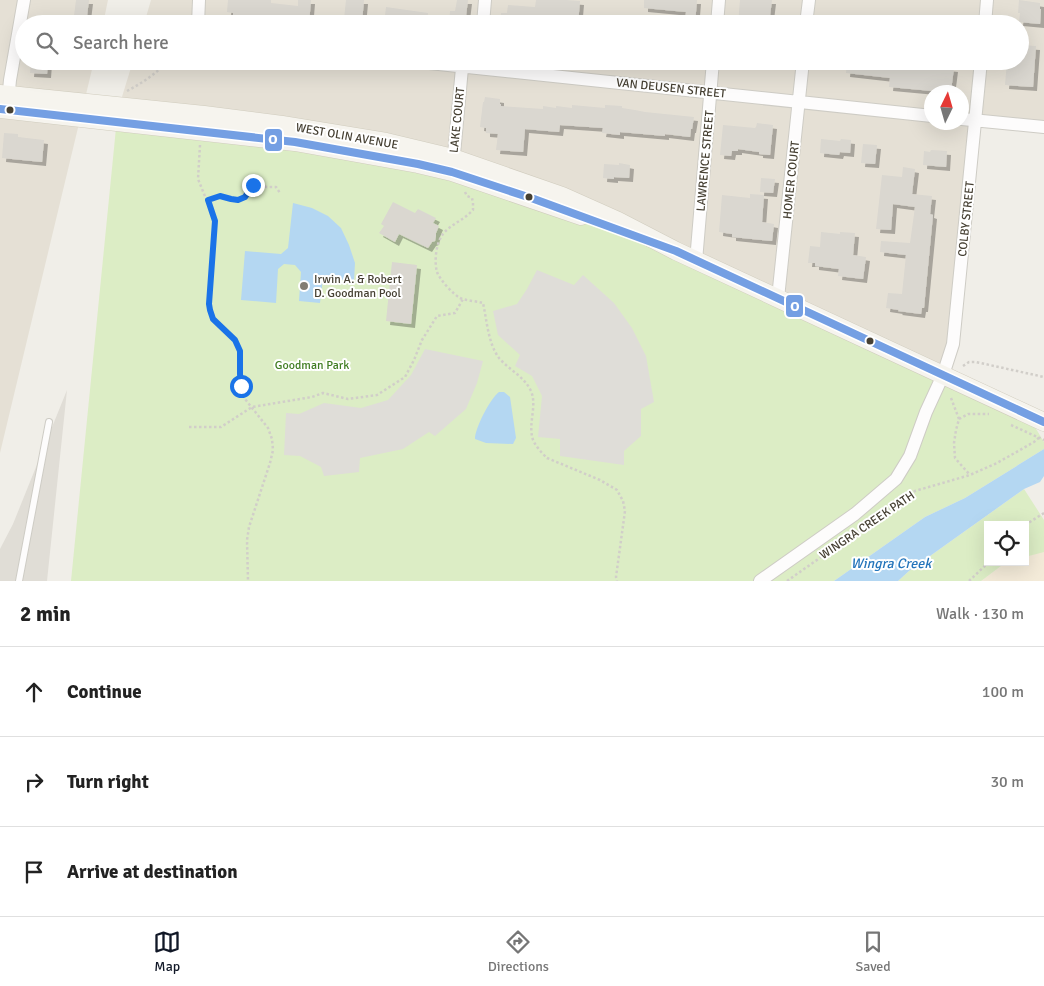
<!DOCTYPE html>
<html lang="en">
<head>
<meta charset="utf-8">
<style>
	:root { --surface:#fff; --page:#f2f2f2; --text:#222; --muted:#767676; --line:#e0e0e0; --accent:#111827 }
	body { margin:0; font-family:Signika,sans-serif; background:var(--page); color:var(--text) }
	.controls { position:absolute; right:15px; bottom:15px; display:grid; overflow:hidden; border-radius:0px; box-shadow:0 5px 20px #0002 }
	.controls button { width:45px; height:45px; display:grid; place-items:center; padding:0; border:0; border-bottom:1px solid var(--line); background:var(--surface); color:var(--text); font:25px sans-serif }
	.compass { position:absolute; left:924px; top:85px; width:45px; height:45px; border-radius:50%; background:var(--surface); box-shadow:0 5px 20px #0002; rotate:5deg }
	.stop { position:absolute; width:15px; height:15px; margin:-11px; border:4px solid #1a73e8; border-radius:50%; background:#fff }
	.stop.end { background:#1a73e8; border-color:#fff; box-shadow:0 1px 5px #0008 }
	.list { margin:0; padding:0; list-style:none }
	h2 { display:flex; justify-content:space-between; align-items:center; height:65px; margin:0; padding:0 20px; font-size:21px }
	h2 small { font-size:16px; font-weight:400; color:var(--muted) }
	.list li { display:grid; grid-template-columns:32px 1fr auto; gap:15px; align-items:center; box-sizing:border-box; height:90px; padding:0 20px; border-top:1px solid var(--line) }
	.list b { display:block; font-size:19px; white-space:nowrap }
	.list em { font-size:16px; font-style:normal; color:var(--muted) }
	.icon { flex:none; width:28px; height:28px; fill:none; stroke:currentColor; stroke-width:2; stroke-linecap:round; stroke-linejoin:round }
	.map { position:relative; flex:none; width:1044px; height:581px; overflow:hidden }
	.search { position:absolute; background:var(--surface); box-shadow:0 5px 20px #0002; left:15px; right:15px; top:15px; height:55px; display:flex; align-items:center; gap:12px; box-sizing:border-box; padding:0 18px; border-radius:28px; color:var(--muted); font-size:19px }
	.sheet { height:335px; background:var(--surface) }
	nav { display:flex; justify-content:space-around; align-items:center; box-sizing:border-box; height:70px; border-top:1px solid var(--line); background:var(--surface); font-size:14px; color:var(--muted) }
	nav a { display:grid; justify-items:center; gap:2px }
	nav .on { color:var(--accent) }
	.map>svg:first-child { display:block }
	.residential { fill:#e5e0d5; fill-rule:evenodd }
	.commercial { fill:#f4ebd9 }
	.industrial { fill:#e0ddd6 }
	.green { fill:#dcedc5 }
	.parking { fill:#dfddd8 }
	.water { fill:#b4d7f2 }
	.building { fill:#dad7d0; filter:url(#shadow) }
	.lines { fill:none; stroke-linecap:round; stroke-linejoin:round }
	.lane-casing { stroke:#ceccc5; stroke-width:8 }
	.street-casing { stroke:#ceccc5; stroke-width:14 }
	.secondary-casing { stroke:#d0ccbe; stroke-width:19 }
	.path { stroke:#d1cec9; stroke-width:2.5; stroke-dasharray:2.5 2.5; stroke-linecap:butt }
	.lane { stroke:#fdfcfc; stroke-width:6 }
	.street { stroke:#fdfcfc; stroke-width:12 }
	.secondary { stroke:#f6f4ee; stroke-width:18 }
	.path-bridge { stroke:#d1cec9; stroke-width:2.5; stroke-dasharray:2.5 2.5; stroke-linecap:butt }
	.bus-1-casing { stroke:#fff; stroke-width:11 }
	.bus-1 { stroke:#749fe3; stroke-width:8 }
	.route { stroke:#1a73e8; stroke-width:6 }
	.bus-dot { fill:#464033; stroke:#fff; stroke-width:2 }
	.poi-dot { fill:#827d72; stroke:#fff; stroke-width:2 }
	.labels { text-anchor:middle; stroke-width:4; stroke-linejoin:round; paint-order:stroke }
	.street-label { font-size:12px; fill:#464033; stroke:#fff }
	.poi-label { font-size:12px; fill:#464033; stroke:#fff; text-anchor:start }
	.park-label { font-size:12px; fill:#407d22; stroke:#fff }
	.water-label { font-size:14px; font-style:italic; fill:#2475bb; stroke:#fff }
	.line-badge { stroke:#fff; stroke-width:2 }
	.badge-label { font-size:14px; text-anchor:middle; font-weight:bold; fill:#fff }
</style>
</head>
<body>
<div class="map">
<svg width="1044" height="581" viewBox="0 0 1044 581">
	<defs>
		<filter id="shadow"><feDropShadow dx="4" dy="4" stdDeviation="0" flood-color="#0004"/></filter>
	</defs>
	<rect width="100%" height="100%" fill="#f0eee8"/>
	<path class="residential" d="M0 0H108L103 24H24V61H94L0 453Z
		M151 0H1044V127L976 120 943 375 618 221 121 100 133 61H1020V24H144ZM932 92H962V122H932Z"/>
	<path class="commercial" d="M1044 551V581H981L1005 563 1009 562H1025V557Z"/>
	<path class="industrial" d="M67 390 47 581H0V549L13 524Z"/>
	<path class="green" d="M116 128 418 164 584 217 676 251 1027 414 1044 442V449L965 498 925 517 834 581H71Z
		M1024 489 1044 520V552L1025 557V525H988V562H1009L1005 563 981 581H898L909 571Z"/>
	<path class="parking" d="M537 270 574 285 583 275 614 303 632 328 646 356 654 402 641 409V436L624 451V465L560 456V439L538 437 542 396 532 376 515 366 520 355 498 335 493 311 517 304 527 289Z
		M425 349 483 361 477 383 466 409 435 436 429 432 403 449 360 458 359 472 324 476 321 467 300 456 284 455 286 413 299 414 324 403 361 408 388 400 411 375Z"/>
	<path class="water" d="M293 203 312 208 328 216 341 228 349 245 355 263 354 281 323 278 320 303 299 301 301 272 295 265 284 264 278 269 276 303 241 300 245 251 281 254 288 248Z
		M499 392H504L510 397 516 438 513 444 486 443 475 439C475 428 490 399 499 392Z
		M1044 449V476L1040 482 1024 489 909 571 898 581H834L925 517 965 498Z"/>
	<path class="building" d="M76 0H89L86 24H73Z
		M228 0H271V3L298 6V0H311L309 24H296V22L233 16V13L227 12Z
		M346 0H364L362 22 350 21V19H344Z
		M457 0H468L465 24H449L450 11H455Z
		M536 0H566L580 1 578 24H500L501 13H507L508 5 535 7Z
		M644 0H697L695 24H685L686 12 644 8Z
		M740 0H772L769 24H738Z
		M1019 0 1040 3V9H1041L1040 24 1019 22 1020 13H1018Z
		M386 7 428 13 427 24H384Z
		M1020 45 1036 46 1033 87 1005 85 1007 61H1020Z
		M31 61H48L47 74 30 73Z
		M847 61H889L954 68 951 91 943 92 889 87 890 78 846 73Z
		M485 97 500 99V104H501V106L543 109V106L556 108V106L572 108V105L605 108V105L622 106V108L635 110 645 112 694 117 692 129H691L690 137 665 134V136L620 132V135L602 133 603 128 560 125 559 132 525 129 523 152 496 150 498 134 486 133V128L480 127 483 102H484Z
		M757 123 773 125 770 155 759 154V152L738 149V151H732L731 156 720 155 723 125 755 128 756 127Z
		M4 133 18 134V137L44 140 42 162 2 158Z
		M821 139 840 141 841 139 851 140 850 153 840 152 839 155 820 153Z
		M863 144 877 145 875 164 861 163Z
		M931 150 947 151 946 167 923 165 924 151 930 152Z
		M619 163 630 165 629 178 614 177V179L603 178 604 164 619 165Z
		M903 167 915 169 912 194 932 196 930 214 933 215 924 308H922L921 314 898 311 899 310 886 308 888 293 902 294 906 255 880 252 881 241 910 243 915 207 893 204 891 230 876 229 882 175 902 177Z
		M761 178 775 179 773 193 760 192Z
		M750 194 764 195 762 222 774 224 772 241 732 237V234L719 232 722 195 750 198Z
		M393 202 415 213 418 209 436 218 433 223 439 226 436 233V236L435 241 432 242 428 248 399 234 395 242 379 233 384 226 381 224Z
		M821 232 840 234V232L855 233 853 255 866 257 863 279 838 276 839 269 815 266V263H808L810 246 820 247Z
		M392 262 417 265 411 324 386 321Z"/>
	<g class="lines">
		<defs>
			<path id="lane" d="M19 581 49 422"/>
			<path id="street" d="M198 24 199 0
				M483 24 485 0
				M717 24 719 0
				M806 24 809 0
				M985 24 987 0
				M410 61 932 116
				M8 101 10 80 24 0
				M962 119 1044 127
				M453 165 462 68
				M696 261 713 61
				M778 298 803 61
				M760 581 855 514 896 479 910 456 926 412 943 375 953 344 981 61"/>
			<path id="secondary" d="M0 94 204 115 282 125 386 142 453 158 562 196 618 221 676 251 1044 422
				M0 109 295 142 418 164 452 172 581 216"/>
		</defs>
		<use href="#lane" class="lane-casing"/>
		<use href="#street" class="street-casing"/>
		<use href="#secondary" class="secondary-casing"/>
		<path class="path" d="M127 91C142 83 156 74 168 61
			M200 145 198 179 215 221 209 303 210 310 213 319 235 340 240 351V374L241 386 245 399 268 428 272 439 273 450 270 463 249 527 247 540 248 581
			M465 192 467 196 472 198 473 203V210C464 220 451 224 443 234 436 243 434 261 437 272 440 280 453 294 460 298 467 301 476 301 483 303 487 321 488 343 499 358 509 370 524 376 531 391 537 405 529 421 532 436 533 444 542 453 547 458L600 480 617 490 623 501 625 511 616 577 617 581
			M208 200C212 199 218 195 223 196 230 197 235 202 242 198 252 194 252 176 266 187H276L280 193
			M963 366 969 362H976L1044 377
			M951 398 959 419 956 430 954 443 955 458 970 475
			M959 419 968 414H989
			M189 427H221L252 407 312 397 323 393 348 399 377 395 405 377 414 360 422 340 437 316 455 313 463 299
			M1025 525 1044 513
			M787 581 915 491 970 475 997 463 1034 442 1041 436
			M969 581 989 562"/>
		<use href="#lane" class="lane"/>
		<use href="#street" class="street"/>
		<use href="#secondary" class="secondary"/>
		<path class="path-bridge" d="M1011 425 1044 440"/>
		<defs>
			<path id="bus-1" d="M0 109 295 142 418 164 452 172 534 199 676 251 1044 422"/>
		</defs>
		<use href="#bus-1" class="bus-1-casing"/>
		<use href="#bus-1" class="bus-1"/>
	</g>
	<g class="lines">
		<path class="route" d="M241 386 240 374V351L235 340 213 319 210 310 209 304 215 221 208 200 220 196 231 199 238 200 245 197 253 185"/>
	</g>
	<g class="bus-dot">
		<circle cx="10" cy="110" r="4.5"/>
		<circle cx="529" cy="197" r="4.5"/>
		<circle cx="870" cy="341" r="4.5"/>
	</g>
	<circle class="poi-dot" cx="304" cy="286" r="5"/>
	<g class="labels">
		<g class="street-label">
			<text transform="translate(671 88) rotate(6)" y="4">VAN DEUSEN STREET</text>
			<text transform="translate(457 120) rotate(-84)" y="4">LAKE COURT</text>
			<text transform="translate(347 136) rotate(10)" y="4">WEST OLIN AVENUE</text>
			<text transform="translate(705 161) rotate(-85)" y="4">LAWRENCE STREET</text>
			<text transform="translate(791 180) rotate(-84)" y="4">HOMER COURT</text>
			<text transform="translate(966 219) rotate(-84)" y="4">COLBY STREET</text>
			<text transform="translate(867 525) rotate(-34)" y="4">WINGRA CREEK PATH</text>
		</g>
		<g class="poi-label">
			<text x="314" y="283">Irwin A. &amp; Robert<tspan x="314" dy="14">D. Goodman Pool</tspan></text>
		</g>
		<g class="park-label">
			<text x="312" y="369">Goodman Park</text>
		</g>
		<g class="water-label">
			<text x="891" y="568">Wingra Creek</text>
		</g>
	</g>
	<g class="line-badge">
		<rect x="264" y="128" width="19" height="24" rx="5" fill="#749fe3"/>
		<rect x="785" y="294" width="19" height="24" rx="5" fill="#749fe3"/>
	</g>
	<g class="badge-label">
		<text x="273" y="144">O</text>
		<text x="795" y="311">O</text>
	</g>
</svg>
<div class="controls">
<button><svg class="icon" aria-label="locate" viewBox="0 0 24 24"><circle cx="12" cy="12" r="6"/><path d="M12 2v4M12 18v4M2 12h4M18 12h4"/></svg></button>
</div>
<svg class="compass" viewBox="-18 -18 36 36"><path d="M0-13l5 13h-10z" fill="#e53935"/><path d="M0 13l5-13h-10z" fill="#767676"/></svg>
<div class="stop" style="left:241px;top:386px"></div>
<div class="stop end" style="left:253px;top:185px"></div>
<div class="search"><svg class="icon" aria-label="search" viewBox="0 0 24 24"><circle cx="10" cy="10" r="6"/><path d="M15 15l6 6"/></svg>Search here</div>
</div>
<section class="sheet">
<h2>2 min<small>Walk · 130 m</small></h2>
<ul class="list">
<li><svg class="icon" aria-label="ahead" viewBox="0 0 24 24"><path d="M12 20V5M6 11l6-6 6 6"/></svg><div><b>Continue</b></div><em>100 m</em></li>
<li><svg class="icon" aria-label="right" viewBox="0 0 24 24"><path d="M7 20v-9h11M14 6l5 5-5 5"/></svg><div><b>Turn right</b></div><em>30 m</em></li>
<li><svg class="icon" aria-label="arrive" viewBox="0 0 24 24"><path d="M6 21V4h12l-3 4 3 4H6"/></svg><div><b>Arrive at destination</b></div></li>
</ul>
</section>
<nav>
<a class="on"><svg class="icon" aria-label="map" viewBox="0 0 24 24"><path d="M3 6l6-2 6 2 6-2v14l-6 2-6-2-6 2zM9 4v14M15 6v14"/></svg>Map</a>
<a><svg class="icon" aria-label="directions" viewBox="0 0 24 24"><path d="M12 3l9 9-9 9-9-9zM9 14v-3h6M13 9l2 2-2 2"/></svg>Directions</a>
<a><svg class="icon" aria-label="saved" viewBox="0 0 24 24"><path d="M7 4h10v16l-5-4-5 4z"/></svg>Saved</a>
</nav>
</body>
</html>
